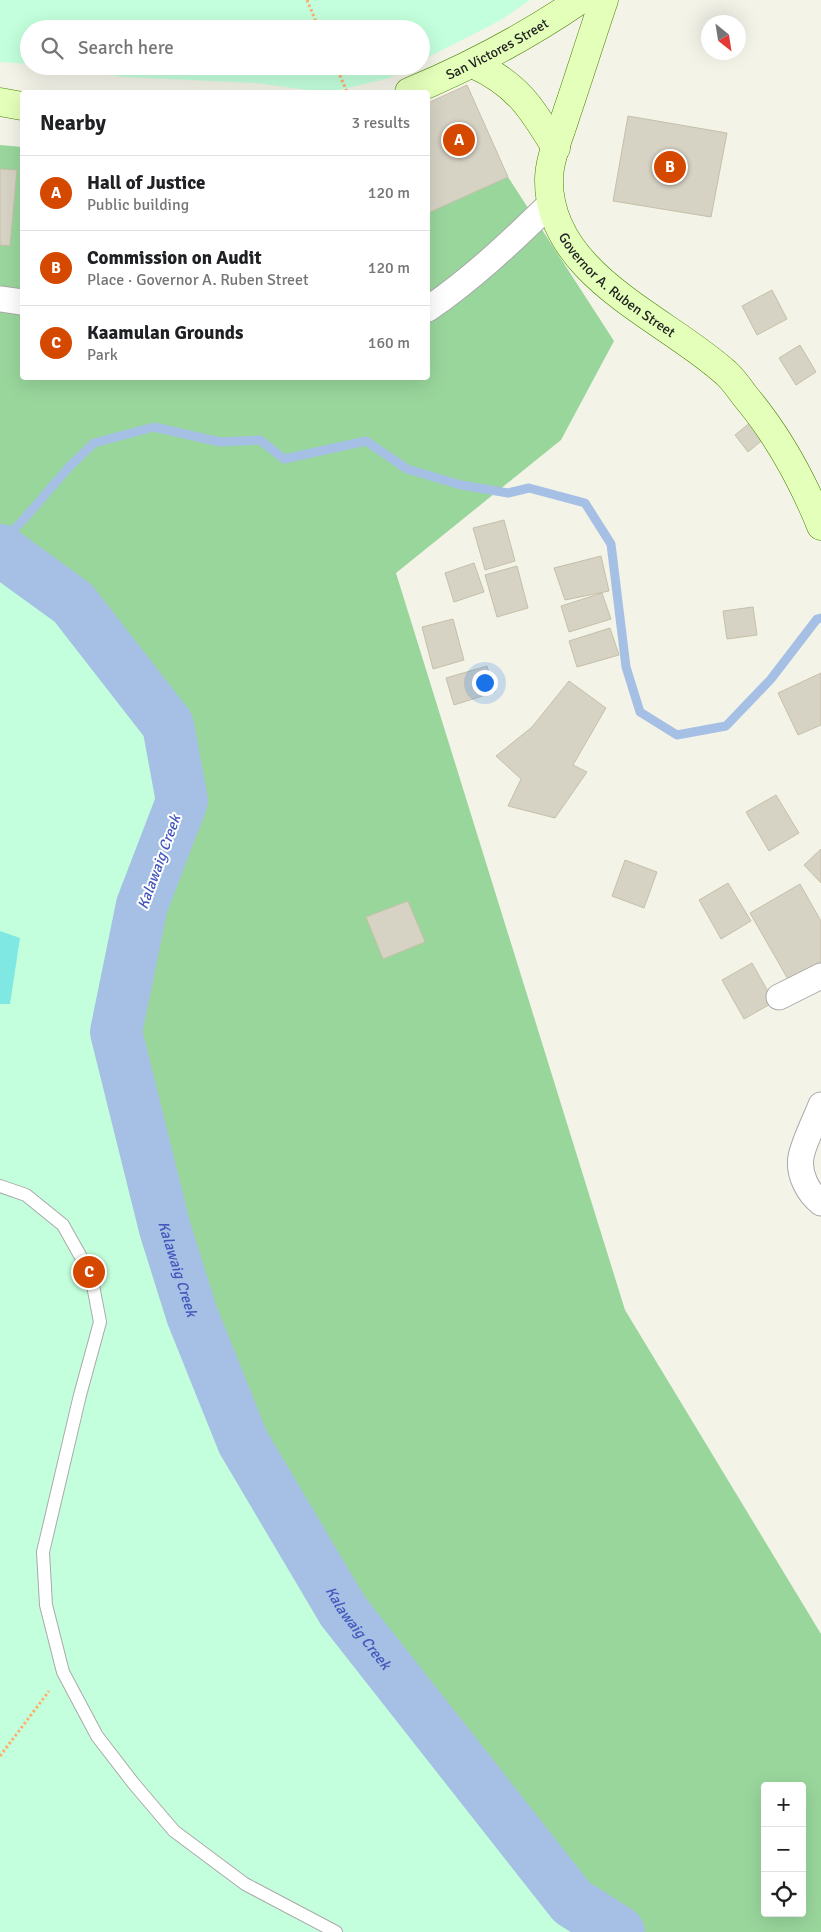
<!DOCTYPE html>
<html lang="en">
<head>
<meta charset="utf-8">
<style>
	:root { --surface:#fff; --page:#f2f2f2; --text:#202124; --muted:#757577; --line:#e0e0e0; --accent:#d44800 }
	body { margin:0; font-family:Signika,sans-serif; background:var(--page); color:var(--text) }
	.controls { position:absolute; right:15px; bottom:15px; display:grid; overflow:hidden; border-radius:5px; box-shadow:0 5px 20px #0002 }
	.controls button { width:45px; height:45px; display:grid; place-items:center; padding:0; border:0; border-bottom:1px solid var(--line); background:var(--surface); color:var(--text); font:25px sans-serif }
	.compass { position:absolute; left:701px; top:15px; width:45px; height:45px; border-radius:50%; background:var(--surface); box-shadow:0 5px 20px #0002; rotate:150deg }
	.you { position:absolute; left:484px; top:682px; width:18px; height:18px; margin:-12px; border:4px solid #fff; border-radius:50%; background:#1a73e8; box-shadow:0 0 0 8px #1a73e833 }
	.badge { display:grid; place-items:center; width:32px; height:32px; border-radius:50%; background:var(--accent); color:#fff; font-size:16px; font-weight:700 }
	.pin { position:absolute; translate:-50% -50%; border:2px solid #fff; box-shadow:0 1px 5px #0006 }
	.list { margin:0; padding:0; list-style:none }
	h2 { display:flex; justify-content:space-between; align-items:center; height:65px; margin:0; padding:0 20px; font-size:21px }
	h2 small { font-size:16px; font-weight:400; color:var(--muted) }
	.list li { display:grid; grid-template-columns:32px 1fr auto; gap:15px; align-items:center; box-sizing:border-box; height:75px; padding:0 20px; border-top:1px solid var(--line) }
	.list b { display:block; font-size:19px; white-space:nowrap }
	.list p { margin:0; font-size:16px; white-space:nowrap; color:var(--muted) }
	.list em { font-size:16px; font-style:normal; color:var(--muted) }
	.icon { flex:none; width:28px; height:28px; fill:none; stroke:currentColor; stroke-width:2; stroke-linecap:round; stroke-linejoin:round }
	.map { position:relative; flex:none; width:821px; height:1932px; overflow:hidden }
	.search { position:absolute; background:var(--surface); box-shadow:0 5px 20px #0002; left:20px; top:20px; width:410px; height:55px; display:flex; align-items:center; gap:12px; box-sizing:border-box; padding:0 18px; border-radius:28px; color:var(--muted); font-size:19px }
	.panel { position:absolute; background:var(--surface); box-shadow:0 5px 20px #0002; left:20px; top:90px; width:410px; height:290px; border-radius:5px }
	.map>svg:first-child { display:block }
	.forest { fill:#99d69c; fill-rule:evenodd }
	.park { fill:#c3ffdc }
	.pitch { fill:#7fe8e3 }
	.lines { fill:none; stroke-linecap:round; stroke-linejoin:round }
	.stream { stroke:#a5c0e4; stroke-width:9 }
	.river { stroke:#a5c0e4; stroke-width:52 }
	.building { fill:#d6d2c4; stroke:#c6c0a8 }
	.service-casing { stroke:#a9a9a9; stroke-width:14 }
	.minor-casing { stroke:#a9a9a9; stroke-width:27 }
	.secondary-casing { stroke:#488200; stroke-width:29 }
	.path { stroke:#ffad6d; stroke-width:3; stroke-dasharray:2.5 2.5; stroke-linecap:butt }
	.service { stroke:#fff; stroke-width:12 }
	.minor { stroke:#fff; stroke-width:25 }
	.secondary { stroke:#e4ffba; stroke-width:28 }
	.labels { text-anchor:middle; stroke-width:4; stroke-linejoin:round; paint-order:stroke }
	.street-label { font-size:14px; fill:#222; stroke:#fff }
	.water-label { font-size:15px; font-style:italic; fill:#4357bd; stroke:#fff }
</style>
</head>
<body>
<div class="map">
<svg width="821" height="1932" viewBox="0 0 821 1932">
	<rect width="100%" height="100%" fill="#f3f3e8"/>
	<path class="forest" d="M0 145 22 147V378H428V213L508 177 614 341 561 440 396 573 625 1310 821 1634V1932H0ZM765 1786H802V1913H765Z"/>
	<path class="park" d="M0 0H530L501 20 421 61V29H29V64L0 62Z
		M42 66H411L389 78 331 92H324L255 83 124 77Z
		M0 550 73 603 168 725 182 801 142 905 116 1032 165 1229 192 1315 243 1442 343 1611 572 1901 619 1932H0Z"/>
	<path class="pitch" d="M0 931 20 938 10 1004H0Z"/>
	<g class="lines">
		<path class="stream" d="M0 544 24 519 69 467 94 443 154 427 220 442 260 440 284 459 366 441 407 469 461 485 508 493 529 488 585 503 611 544 626 667 640 712 677 735 726 726 771 679 817 619 821 618"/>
		<path class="river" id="s1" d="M0 550 73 603 168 725 182 801 142 905 116 1032 165 1229 192 1315 243 1442 343 1611 572 1902 619 1932"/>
	</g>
	<path class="building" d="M467 85 508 177 428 213V103Z
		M628 116 727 133 711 217 613 201Z
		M0 169 17 170 10 246 0 245Z
		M772 290 787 319 757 335 742 306Z
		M800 345 816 372 796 385 779 358Z
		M752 421 765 438 748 452 735 435Z
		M504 520 515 561 485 570 473 528Z
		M601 556 609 591 565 600 554 568Z
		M474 563 484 592 454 602 445 573Z
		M517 566 528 608 497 617 485 575Z
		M602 593 611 619 569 632 561 606Z
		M753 607 757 635 727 639 723 611Z
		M453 619 464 660 433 669 422 627Z
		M610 628 619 655 577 667 569 641Z
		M487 666 495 692 454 705 446 678Z
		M821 673V725L798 735 778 693Z
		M569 681 606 708 573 765 587 772 555 818 508 806 521 779 496 756 532 727Z
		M776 795 799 833 769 851 746 812Z
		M821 849V883L804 865Z
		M625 860 657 872 644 908 612 896Z
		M728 883 751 921 721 939 699 900Z
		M800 884 821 921V964L789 981 750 913Z
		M408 901 425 942 383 959 366 917Z
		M752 963 774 1002 744 1019 722 980Z"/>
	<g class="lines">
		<defs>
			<path id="service" d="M0 1186 26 1195 63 1225 91 1275 100 1322 80 1395 43 1552 46 1605 63 1672 97 1736 134 1784 174 1831 245 1884 336 1932"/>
			<path id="minor" d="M0 299 22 302
				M428 309C473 278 511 242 550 204
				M779 997 821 976
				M821 1105C816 1118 803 1144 801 1157 798 1174 808 1193 821 1203"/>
			<g id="secondary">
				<path id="s2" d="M604 0C591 38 579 77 566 115 560 135 549 159 549 180 548 275 666 318 726 373 733 379 739 388 745 396 777 434 802 479 821 526"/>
				<path d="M473 64C517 84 532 108 556 148"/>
				<path id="s3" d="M409 92C469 67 526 37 580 0"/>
				<path d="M0 102 22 106"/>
			</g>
		</defs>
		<use href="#service" class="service-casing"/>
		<use href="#minor" class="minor-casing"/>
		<use href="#secondary" class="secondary-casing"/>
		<path class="path" d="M307 0 319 29
			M336 66 347 92
			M0 1756 49 1691"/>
		<use href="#service" class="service"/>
		<use href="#minor" class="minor"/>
		<use href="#secondary" class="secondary"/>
	</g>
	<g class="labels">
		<g class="street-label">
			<text dy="5" stroke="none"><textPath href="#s3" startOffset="98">San Victores Street</textPath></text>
			<text dy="5" stroke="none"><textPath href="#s2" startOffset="320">Governor A. Ruben Street</textPath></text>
		</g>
		<g class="water-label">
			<text transform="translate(159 862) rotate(-70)" y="5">Kalawaig Creek</text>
			<text dy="5" stroke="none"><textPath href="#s1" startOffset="808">Kalawaig Creek</textPath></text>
			<text dy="5" stroke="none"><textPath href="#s1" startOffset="1212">Kalawaig Creek</textPath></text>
		</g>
	</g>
</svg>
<div class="controls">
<button>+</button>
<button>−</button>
<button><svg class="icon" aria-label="locate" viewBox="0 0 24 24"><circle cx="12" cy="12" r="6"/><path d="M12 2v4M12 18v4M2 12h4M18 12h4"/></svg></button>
</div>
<svg class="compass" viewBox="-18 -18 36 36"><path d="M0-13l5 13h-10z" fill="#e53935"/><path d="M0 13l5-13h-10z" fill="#757577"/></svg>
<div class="you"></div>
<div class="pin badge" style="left:459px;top:140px">A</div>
<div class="pin badge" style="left:670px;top:167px">B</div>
<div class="pin badge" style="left:89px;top:1272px">C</div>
<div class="search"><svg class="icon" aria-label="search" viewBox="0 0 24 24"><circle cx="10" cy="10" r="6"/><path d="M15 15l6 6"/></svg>Search here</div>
<section class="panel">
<h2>Nearby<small>3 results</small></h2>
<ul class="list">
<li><span class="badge">A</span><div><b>Hall of Justice</b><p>Public building</p></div><em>120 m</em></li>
<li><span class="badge">B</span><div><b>Commission on Audit</b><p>Place · Governor A. Ruben Street</p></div><em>120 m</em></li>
<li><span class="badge">C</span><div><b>Kaamulan Grounds</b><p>Park</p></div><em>160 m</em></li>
</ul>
</section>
</div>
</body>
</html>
